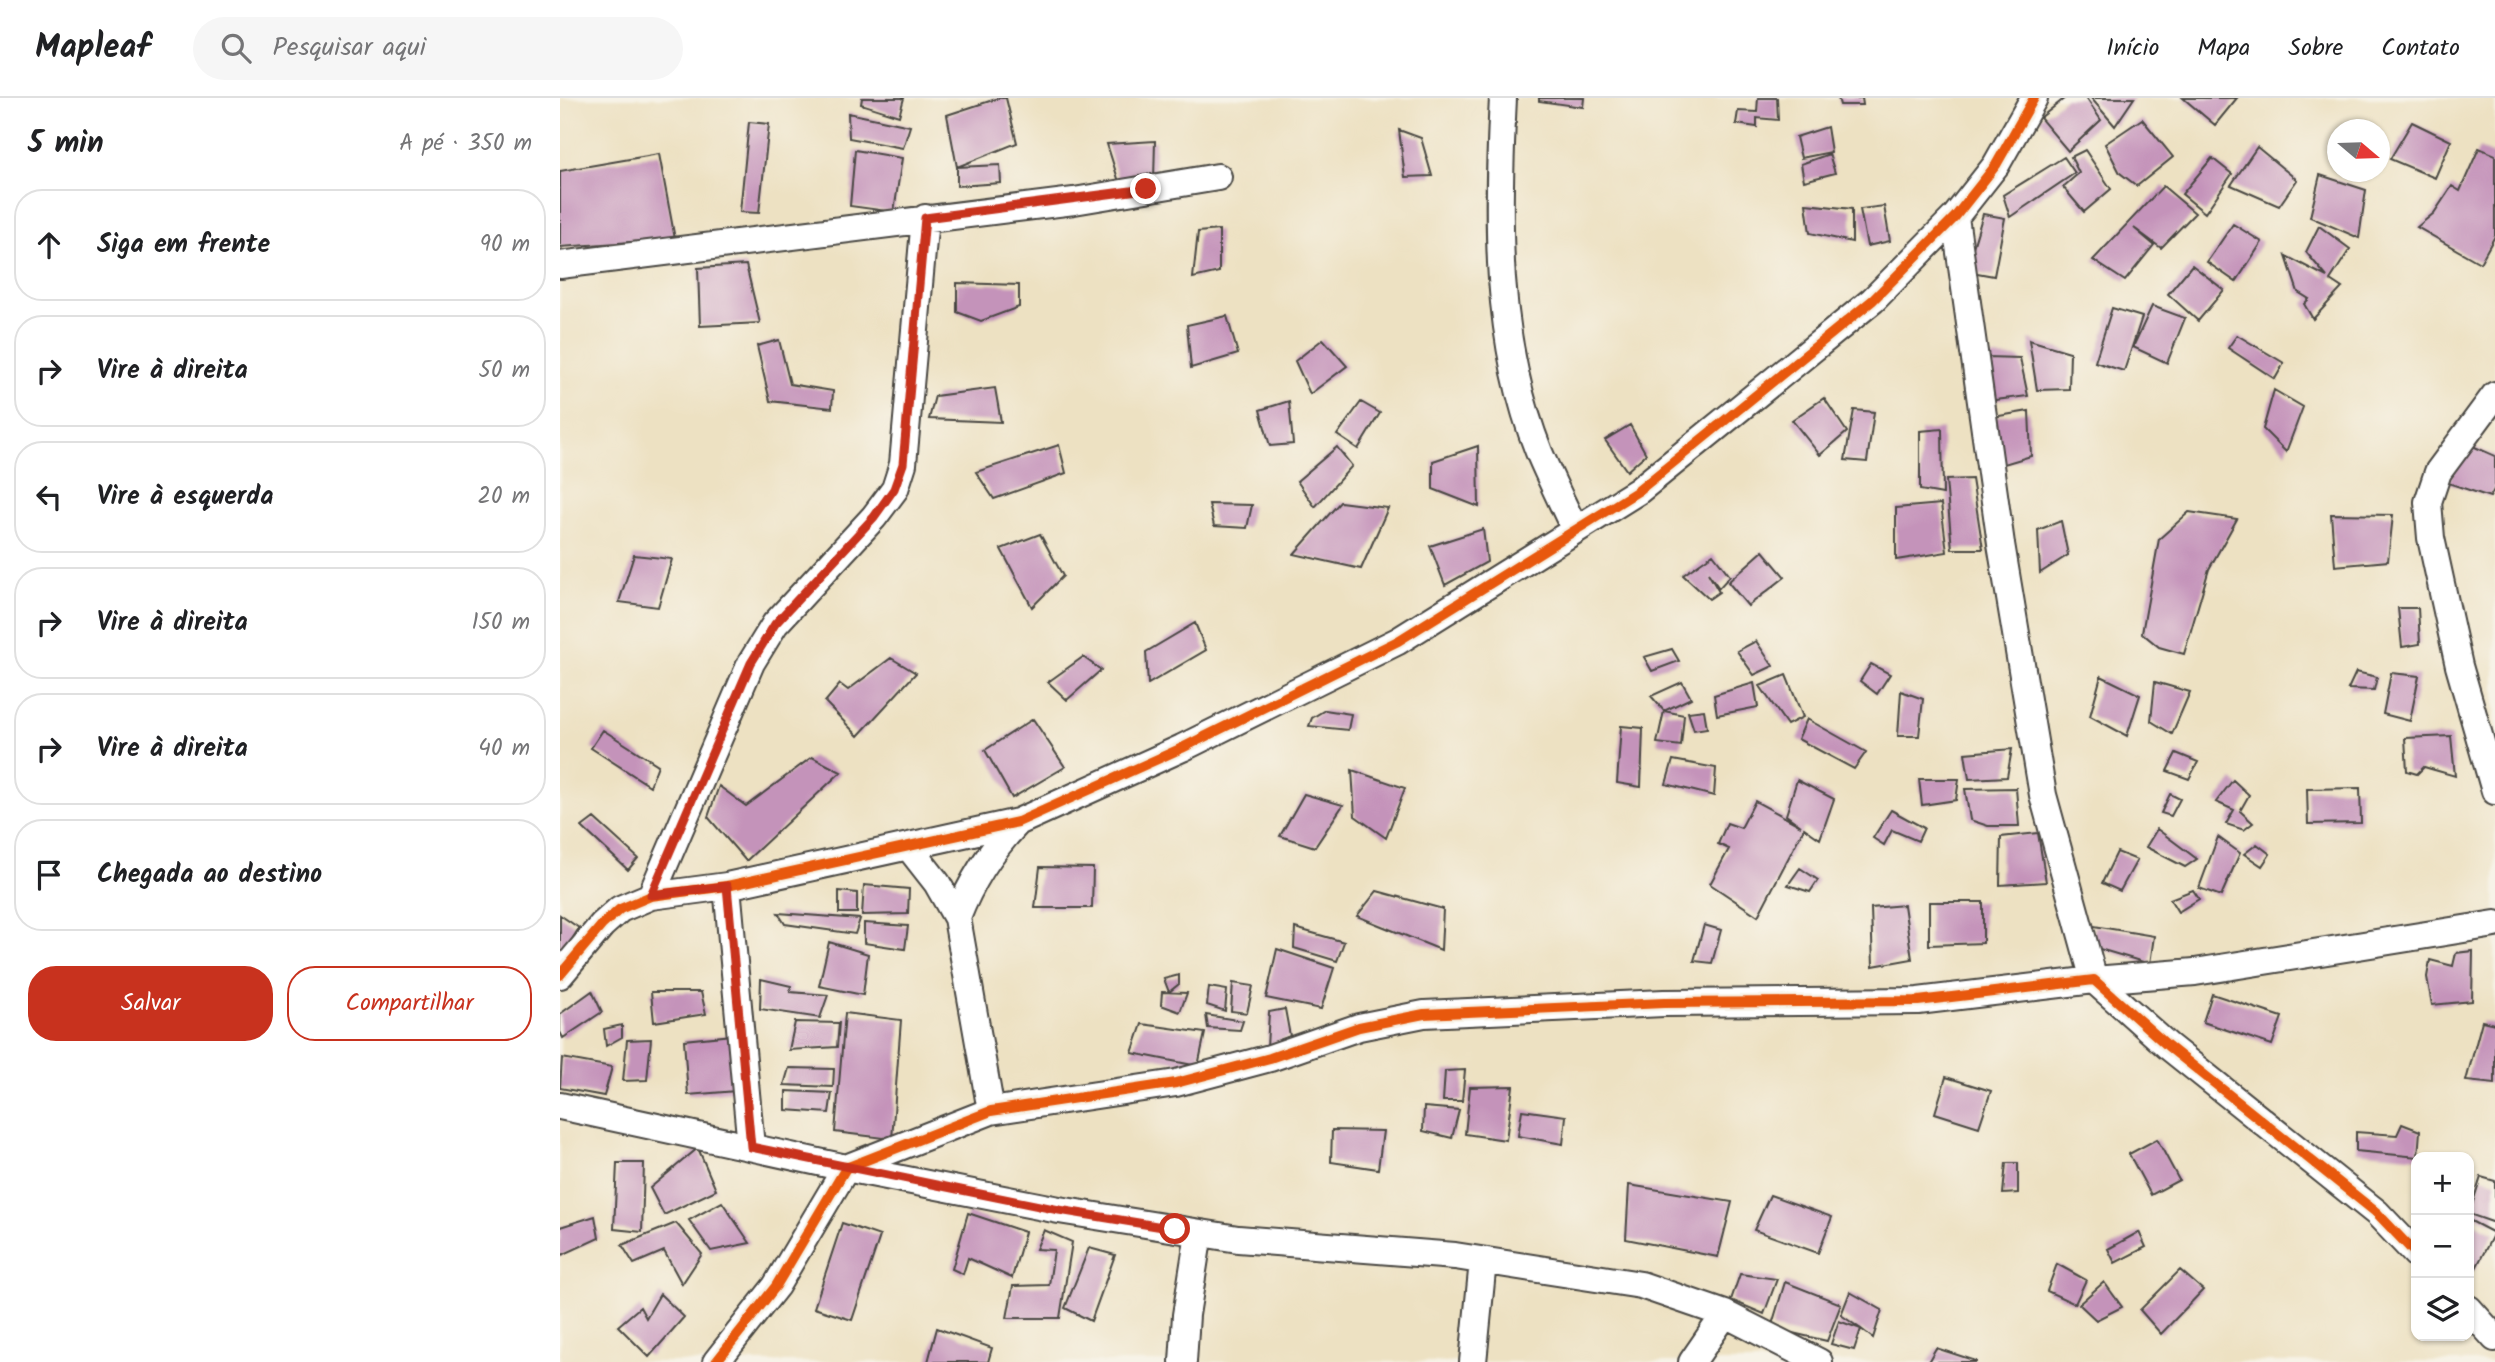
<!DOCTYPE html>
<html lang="pt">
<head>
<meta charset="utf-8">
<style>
	:root { --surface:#fff; --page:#f6f6f6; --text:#202124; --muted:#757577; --line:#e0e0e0; --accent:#c8321e }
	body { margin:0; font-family:Kalam,sans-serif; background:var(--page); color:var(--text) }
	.controls { position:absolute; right:21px; bottom:21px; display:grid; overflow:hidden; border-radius:14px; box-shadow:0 2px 5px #0004 }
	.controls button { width:63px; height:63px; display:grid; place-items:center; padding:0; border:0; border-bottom:2px solid var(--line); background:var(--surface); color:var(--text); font:35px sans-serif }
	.compass { position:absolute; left:1767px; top:21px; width:63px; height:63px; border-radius:50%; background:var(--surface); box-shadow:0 2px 5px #0004; rotate:109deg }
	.stop { position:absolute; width:21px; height:21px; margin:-16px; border:5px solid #c8321e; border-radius:50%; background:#fff }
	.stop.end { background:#c8321e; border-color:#fff; box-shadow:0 2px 7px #0008 }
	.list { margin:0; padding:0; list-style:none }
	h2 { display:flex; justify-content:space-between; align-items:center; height:91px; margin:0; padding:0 28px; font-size:30px }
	h2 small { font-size:23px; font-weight:400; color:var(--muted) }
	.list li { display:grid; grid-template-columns:46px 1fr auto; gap:21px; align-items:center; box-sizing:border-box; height:112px; margin:0 14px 14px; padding:0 14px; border:2px solid var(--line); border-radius:28px }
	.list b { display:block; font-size:26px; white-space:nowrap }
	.list em { font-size:23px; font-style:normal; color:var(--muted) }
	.actions { display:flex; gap:14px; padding:21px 28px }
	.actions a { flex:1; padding:16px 0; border:2px solid var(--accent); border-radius:28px; text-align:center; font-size:24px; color:var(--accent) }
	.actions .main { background:var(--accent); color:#fff }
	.icon { flex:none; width:38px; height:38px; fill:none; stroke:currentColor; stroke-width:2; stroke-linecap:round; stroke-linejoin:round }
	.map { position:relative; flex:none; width:1935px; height:1264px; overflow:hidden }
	header { display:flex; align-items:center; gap:42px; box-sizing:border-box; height:98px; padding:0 35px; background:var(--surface); border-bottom:2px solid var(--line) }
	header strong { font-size:33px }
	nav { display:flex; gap:38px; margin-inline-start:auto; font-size:24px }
	.search { width:490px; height:63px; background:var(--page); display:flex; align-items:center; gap:18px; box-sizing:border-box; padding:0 24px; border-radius:38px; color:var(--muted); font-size:26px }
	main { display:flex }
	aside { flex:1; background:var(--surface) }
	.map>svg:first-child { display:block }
	.building { fill:#c493ba }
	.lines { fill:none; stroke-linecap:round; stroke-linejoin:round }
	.minor-casing { stroke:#484642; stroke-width:30 }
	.minor { stroke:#fff; stroke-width:26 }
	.cycleway-casing { stroke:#f7f3e8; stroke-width:15 }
	.cycleway { stroke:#e8590c; stroke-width:10 }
	.route { stroke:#c8321e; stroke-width:9 }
</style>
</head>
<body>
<header>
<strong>Mapleaf</strong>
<div class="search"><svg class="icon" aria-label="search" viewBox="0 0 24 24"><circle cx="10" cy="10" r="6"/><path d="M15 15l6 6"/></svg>Pesquisar aqui</div>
<nav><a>Início</a><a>Mapa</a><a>Sobre</a><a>Contato</a></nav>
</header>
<main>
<aside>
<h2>5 min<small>A pé · 350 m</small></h2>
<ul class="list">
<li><svg class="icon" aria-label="ahead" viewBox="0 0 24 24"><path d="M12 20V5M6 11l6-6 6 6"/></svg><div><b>Siga em frente</b></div><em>90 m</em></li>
<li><svg class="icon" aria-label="right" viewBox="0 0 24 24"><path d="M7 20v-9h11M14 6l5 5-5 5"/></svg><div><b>Vire à direita</b></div><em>50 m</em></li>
<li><svg class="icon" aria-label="left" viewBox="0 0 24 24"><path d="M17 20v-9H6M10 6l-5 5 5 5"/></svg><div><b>Vire à esquerda</b></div><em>20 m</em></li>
<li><svg class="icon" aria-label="right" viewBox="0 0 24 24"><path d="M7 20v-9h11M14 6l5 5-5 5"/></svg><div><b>Vire à direita</b></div><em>150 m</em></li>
<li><svg class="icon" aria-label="right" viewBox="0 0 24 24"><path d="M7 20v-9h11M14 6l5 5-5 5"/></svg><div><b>Vire à direita</b></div><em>40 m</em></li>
<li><svg class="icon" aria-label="arrive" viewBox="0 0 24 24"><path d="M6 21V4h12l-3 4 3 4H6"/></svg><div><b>Chegada ao destino</b></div></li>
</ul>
<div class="actions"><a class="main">Salvar</a><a>Compartilhar</a></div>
</aside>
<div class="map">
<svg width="1935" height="1264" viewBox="0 0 1935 1264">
	<rect width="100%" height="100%" fill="#f7f3e8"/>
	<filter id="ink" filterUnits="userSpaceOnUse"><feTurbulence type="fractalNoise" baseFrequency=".0143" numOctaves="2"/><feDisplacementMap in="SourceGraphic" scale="14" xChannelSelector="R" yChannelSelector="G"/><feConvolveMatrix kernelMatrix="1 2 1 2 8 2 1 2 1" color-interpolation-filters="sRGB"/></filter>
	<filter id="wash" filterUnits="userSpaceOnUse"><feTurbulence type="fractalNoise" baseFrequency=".00686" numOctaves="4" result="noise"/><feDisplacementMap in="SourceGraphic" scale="28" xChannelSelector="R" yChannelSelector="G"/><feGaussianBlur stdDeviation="1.57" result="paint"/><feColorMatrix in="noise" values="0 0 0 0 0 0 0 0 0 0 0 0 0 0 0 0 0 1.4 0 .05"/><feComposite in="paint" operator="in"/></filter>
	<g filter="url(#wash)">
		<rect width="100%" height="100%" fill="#ede1c2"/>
		<g id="blocks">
			<path class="building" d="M302 0H344L339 18 301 6Z
				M439 0H446L457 45 397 69 440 67 441 85 397 88V69L387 17Z
				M979 0H1024L1023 9 979 3Z
				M1198 0H1217L1218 22 1197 20V29L1176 26 1178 13 1197 14Z
				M1278 0H1302L1303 7H1280Z
				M1505 0H1526L1541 22 1508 53 1480 20Z
				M1531 0H1574L1555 28Z
				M1623 0H1677L1655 27Z
				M288 15 350 28 343 50 289 40Z
				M1582 21 1613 59 1577 88 1560 75 1545 46Z
				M189 24 209 26 199 115 180 114Z
				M1852 24 1891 43 1875 80 1830 61Z
				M1267 29 1271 54 1241 60 1236 39Z
				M839 32 861 40 872 78 845 79Z
				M595 43 594 82 559 84 547 46Z
				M1697 49 1737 82 1719 108 1671 87Z
				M1919 50 1935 57V138L1920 165 1857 129 1874 115 1892 88 1900 93Z
				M295 52 342 60 334 114 290 108Z
				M1525 52 1551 91 1524 114 1503 89 1519 75 1511 59Z
				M99 56 115 141 0 149V73Z
				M1269 56 1275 75 1244 83 1241 66Z
				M1504 59 1515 75 1450 119 1443 97Z
				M1652 60 1672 76 1645 115 1622 96Z
				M1760 77 1806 92 1799 140 1750 119Z
				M1603 88 1635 115 1601 150 1574 130 1594 147 1565 183 1533 162Z
				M1246 106 1292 111V144L1250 135Z
				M1324 108 1330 143 1307 148 1300 111Z
				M1423 116 1445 120 1434 178 1406 173Z
				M1673 126 1702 144 1676 184 1647 164Z
				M1759 128 1790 151 1770 182 1782 190 1753 221 1744 206 1749 201 1738 194 1726 158 1767 179 1746 154Z
				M659 132V174L633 180 638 134Z
				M186 167 200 225 140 228 138 170Z
				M1632 167 1664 192 1638 223 1608 196Z
				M397 185 459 187V209L421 223 397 214Z
				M1592 208 1625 220 1607 265 1573 249Z
				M1552 210 1582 219 1564 273 1535 264Z
				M667 218 678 256 631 270 627 227Z
				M1677 237 1724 265 1715 281 1668 250Z
				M763 241 787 268 750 296 735 263Z
				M219 242 230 286 273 293 272 310 210 303 197 248Z
				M1469 242 1510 254 1509 291 1477 292Z
				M1426 259 1460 260 1468 298 1427 303Z
				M435 290 441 324 369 321 375 298Z
				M1714 292 1743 309 1726 354 1703 331Z
				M1264 300 1287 334 1260 357 1232 322Z
				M729 303 733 346 710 348 700 312Z
				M801 304 820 315 798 351 777 337Z
				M1294 312 1314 314 1307 364 1285 362Z
				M1469 313 1471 358 1434 369 1427 320Z
				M1070 327 1086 356 1067 373 1045 342Z
				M1382 331 1383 396 1360 392V333Z
				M1908 346 1935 358V390L1930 399 1888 385Z
				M499 347 506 375 434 401 416 374Z
				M918 348 919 409 873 391V363Z
				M777 349 792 368 755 409 737 383Z
				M1412 381 1423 451H1392L1386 382Z
				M780 404 828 410 801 471 734 456Z
				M649 406 692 407 687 430 654 428Z
				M1381 406 1387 454 1336 462V410Z
				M1629 414 1677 421 1649 471 1624 556 1599 549 1582 535 1599 441Z
				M1771 416 1833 417 1828 463 1775 468Z
				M1501 423 1508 457 1480 475 1478 432Z
				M923 431 927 464 885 487 870 448Z
				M480 436 503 478 472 509 441 451Z
				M1203 453 1225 479 1188 508 1168 484Z
				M1153 456 1170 478 1159 490 1148 475 1159 494 1149 501 1123 477Z
				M74 457 112 461 98 509 59 504Z
				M1838 510H1858L1860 546 1842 549Z
				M635 525 646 552 588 586 586 554Z
				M1196 543 1213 568 1194 577 1177 553Z
				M1112 551 1119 563 1092 573 1084 559Z
				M523 559 541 572 507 602 488 584Z
				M331 560 356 575 298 638 265 604 280 586 288 592Z
				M1311 566 1330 576 1317 596 1300 583Z
				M1796 574 1817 579 1814 592 1788 591Z
				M1831 575 1859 578 1850 623 1823 616Z
				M1226 577 1243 619 1227 627 1200 588Z
				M1541 578 1580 597 1567 638 1530 618Z
				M1122 584 1131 600 1104 613 1091 598Z
				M1595 584 1630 594 1612 636 1591 623Z
				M1194 585 1198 609 1157 617 1154 597Z
				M1341 593 1363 601 1359 638H1338Z
				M765 612 791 616 788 632 749 628 752 620Z
				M1144 612 1147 630 1134 632 1128 614Z
				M1104 613 1124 617 1121 648 1097 645Z
				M473 621 505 669 452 700 425 652Z
				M1247 621 1306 654 1294 671 1238 641Z
				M1061 628 1083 630 1081 689 1057 685Z
				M43 632 98 667 90 688 31 650Z
				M1891 638 1895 678 1864 669 1857 676 1847 673 1845 640Z
				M1452 651 1447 679 1409 681 1405 655Z
				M1616 655 1638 664 1629 681 1607 673Z
				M252 659 281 674 186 763 148 719 159 688 186 708Z
				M1113 662 1156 670 1154 698 1106 686Z
				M792 672 845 690 826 740 795 718Z
				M1359 681H1399L1396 702 1362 707Z
				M1237 682 1274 701 1260 741 1244 730 1198 818 1150 786 1169 751 1158 746 1167 725 1181 730 1195 703 1241 728 1226 717Z
				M1673 682 1689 697 1680 713 1693 725 1684 732 1666 726 1674 712 1656 704Z
				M1456 690 1459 728H1428L1410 722 1405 691Z
				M1800 690 1801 725 1748 726 1747 691Z
				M744 696 783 707 755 749 720 738Z
				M1610 696 1620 701 1611 718 1601 715Z
				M1331 712 1364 730 1358 743 1332 732 1324 747 1313 740Z
				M34 720 78 760 68 772 22 729Z
				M1597 731 1637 761 1625 769 1586 749Z
				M1478 735 1486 784 1440 787 1441 739Z
				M1658 739 1680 755 1661 798 1639 790Z
				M1697 746 1710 756 1702 768 1684 756Z
				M1557 754 1577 762 1560 793 1542 785Z
				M480 769 533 770 532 810H475Z
				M1240 770 1258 782 1250 794 1228 787Z
				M304 787 349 791 348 816 302 817Z
				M1633 792 1639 801 1618 814 1610 801Z
				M279 793 297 795V815H279Z
				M817 793 883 811 881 852 797 818Z
				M1369 804H1423V845L1369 847Z
				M1344 807 1352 861 1313 868 1311 810Z
				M218 815 300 821 295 836 225 826Z
				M0 817 19 830 0 861Z
				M304 825 348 828 345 851 304 845Z
				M1144 827 1161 832 1152 865 1134 863Z
				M1534 828 1594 838 1590 866 1533 849Z
				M735 830 784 844 777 863 734 850Z
				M269 844 308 856 303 897 259 888Z
				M717 851 774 870 761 911 706 900Z
				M1913 853 1912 903 1872 907 1867 879 1870 862 1893 868 1896 855Z
				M619 877V886L609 894 604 881Z
				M201 881 231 888 230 894 268 897 260 920 200 911Z
				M673 885 693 888 687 915 671 913Z
				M649 889 667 892 665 913 647 907Z
				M32 893 42 914 3 940 0 934V916Z
				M91 894H141L146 916 94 924Z
				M602 894 627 895 620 914 601 907Z
				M1652 896 1722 919 1712 947 1643 924Z
				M725 911 730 938 707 949 709 914Z
				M285 915 341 922 332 1041 275 1034Z
				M646 917 683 923 680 932 648 930Z
				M1922 923 1935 926V986L1906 983Z
				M235 924 279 925 277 949 229 952Z
				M582 926 645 935 638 968 572 955Z
				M62 927V939L46 948 44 931Z
				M172 937 176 993 128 997 124 942Z
				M91 941 87 982 63 983 67 942Z
				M2 960 52 969 44 998 0 990Z
				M229 970 274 971 273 989 224 987Z
				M905 972 902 1003H883L885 973Z
				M1386 979 1431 993 1419 1029 1375 1015Z
				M953 988 946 1042 905 1036 910 989Z
				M226 993 272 995 269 1015 226 1012Z
				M864 1009 899 1012 892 1040 863 1033Z
				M962 1012 1006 1018 1003 1046 958 1038Z
				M1842 1026 1860 1033 1858 1059 1796 1053V1034L1837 1037Z
				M772 1032 823 1033 818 1071 771 1064Z
				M1597 1041 1619 1082 1591 1097 1569 1056Z
				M138 1050 156 1092 104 1117 90 1090Z
				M57 1065H84L82 1134 54 1131Z
				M1446 1065H1458V1095L1443 1096Z
				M1921 1079 1935 1083V1125L1909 1116Z
				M1069 1087 1172 1104 1158 1159 1066 1141Z
				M1210 1097 1272 1119 1258 1155 1194 1132Z
				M162 1104 190 1145 151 1153 129 1122Z
				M408 1115 465 1134 452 1180 408 1160 403 1176 392 1171Z
				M35 1118 39 1140 0 1158V1129Z
				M1909 1122 1934 1135 1915 1172 1909 1168Z
				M116 1125 142 1156 122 1186 104 1153 74 1166 62 1147Z
				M282 1125 320 1138 292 1222 254 1210Z
				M484 1132 512 1144 500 1220H447L453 1188 489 1187 494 1152 476 1151Z
				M1579 1134 1586 1149 1555 1165 1548 1151Z
				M529 1150 555 1157 531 1223 505 1210Z
				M1497 1166 1526 1182 1515 1206 1487 1193Z
				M1620 1172 1643 1192 1601 1236 1580 1212Z
				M1180 1176 1217 1181 1204 1216 1171 1202Z
				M1225 1184 1281 1206 1267 1243 1211 1230Z
				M1544 1184 1562 1209 1536 1222 1519 1206Z
				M1290 1194 1322 1212 1313 1240 1301 1231 1294 1252 1271 1246 1279 1223 1301 1231 1281 1217Z
				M100 1196 124 1219 89 1259 58 1228 80 1209 86 1220Z
				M377 1230 432 1250 428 1264H368Z
				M1376 1250 1416 1263V1264H1368Z"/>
		</g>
	</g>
	<g filter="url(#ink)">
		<use href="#blocks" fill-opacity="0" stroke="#484642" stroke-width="2"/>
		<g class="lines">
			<defs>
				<path id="minor" d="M943 0C937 119 934 241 979 354 990 380 1003 406 1015 432
					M1395 119 1441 446 1483 697 1534 882 1635 874 1935 826
					M0 167 514 103 658 79
					M1935 297 1878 374 1868 404 1871 440 1899 568 1935 693
					M348 748 377 785 397 820
					M167 788 191 1049
					M91 798 191 565 215 526 314 419 335 391 343 366 365 120
					M0 877 42 827 60 811 91 798 167 788 458 724 622 650 838 543 1078 393 1313 202 1395 119 1436 67 1474 0
					M0 1008 286 1070 499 1112 678 1141 895 1158 1081 1187 1165 1216 1259 1264
					M431 1013 397 820C411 783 430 753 458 724
					M1909 1211 1935 1240
					M156 1264 216 1188 286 1070 431 1013 616 985 710 960 799 929 864 916 1104 905 1358 903 1534 882 1608 948 1817 1115 1856 1156
					M623 1264 626 1217 639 1135
					M913 1264 923 1163
					M1132 1264 1165 1216"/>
			</defs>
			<use href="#minor" class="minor-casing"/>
			<use href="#minor" class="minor"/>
			<defs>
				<path id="cycleway" d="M0 877 42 827 60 811 91 798 167 788 458 724 622 650 838 543 1078 393 1313 202 1395 119 1436 67 1474 0
					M156 1264 216 1188 286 1070 431 1013 616 985 710 960 799 929 864 916 1104 905 1358 903 1534 882 1608 948 1817 1115 1856 1156"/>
			</defs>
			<use href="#cycleway" class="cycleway-casing"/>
			<use href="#cycleway" class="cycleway"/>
		</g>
	</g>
	<g class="lines" filter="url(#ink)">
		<path class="route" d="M586 91 365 120 343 366 334 391 314 419 215 526 191 565 91 797 167 788 191 1049 499 1112 615 1131"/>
	</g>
</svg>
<div class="controls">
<button>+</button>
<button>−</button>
<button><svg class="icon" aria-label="layers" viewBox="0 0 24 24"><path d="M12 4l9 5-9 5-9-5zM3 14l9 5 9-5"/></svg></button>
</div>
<svg class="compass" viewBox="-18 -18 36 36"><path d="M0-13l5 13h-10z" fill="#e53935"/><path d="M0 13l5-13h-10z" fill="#757577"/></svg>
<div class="stop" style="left:615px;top:1131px"></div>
<div class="stop end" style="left:586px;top:91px"></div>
</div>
</main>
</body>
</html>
